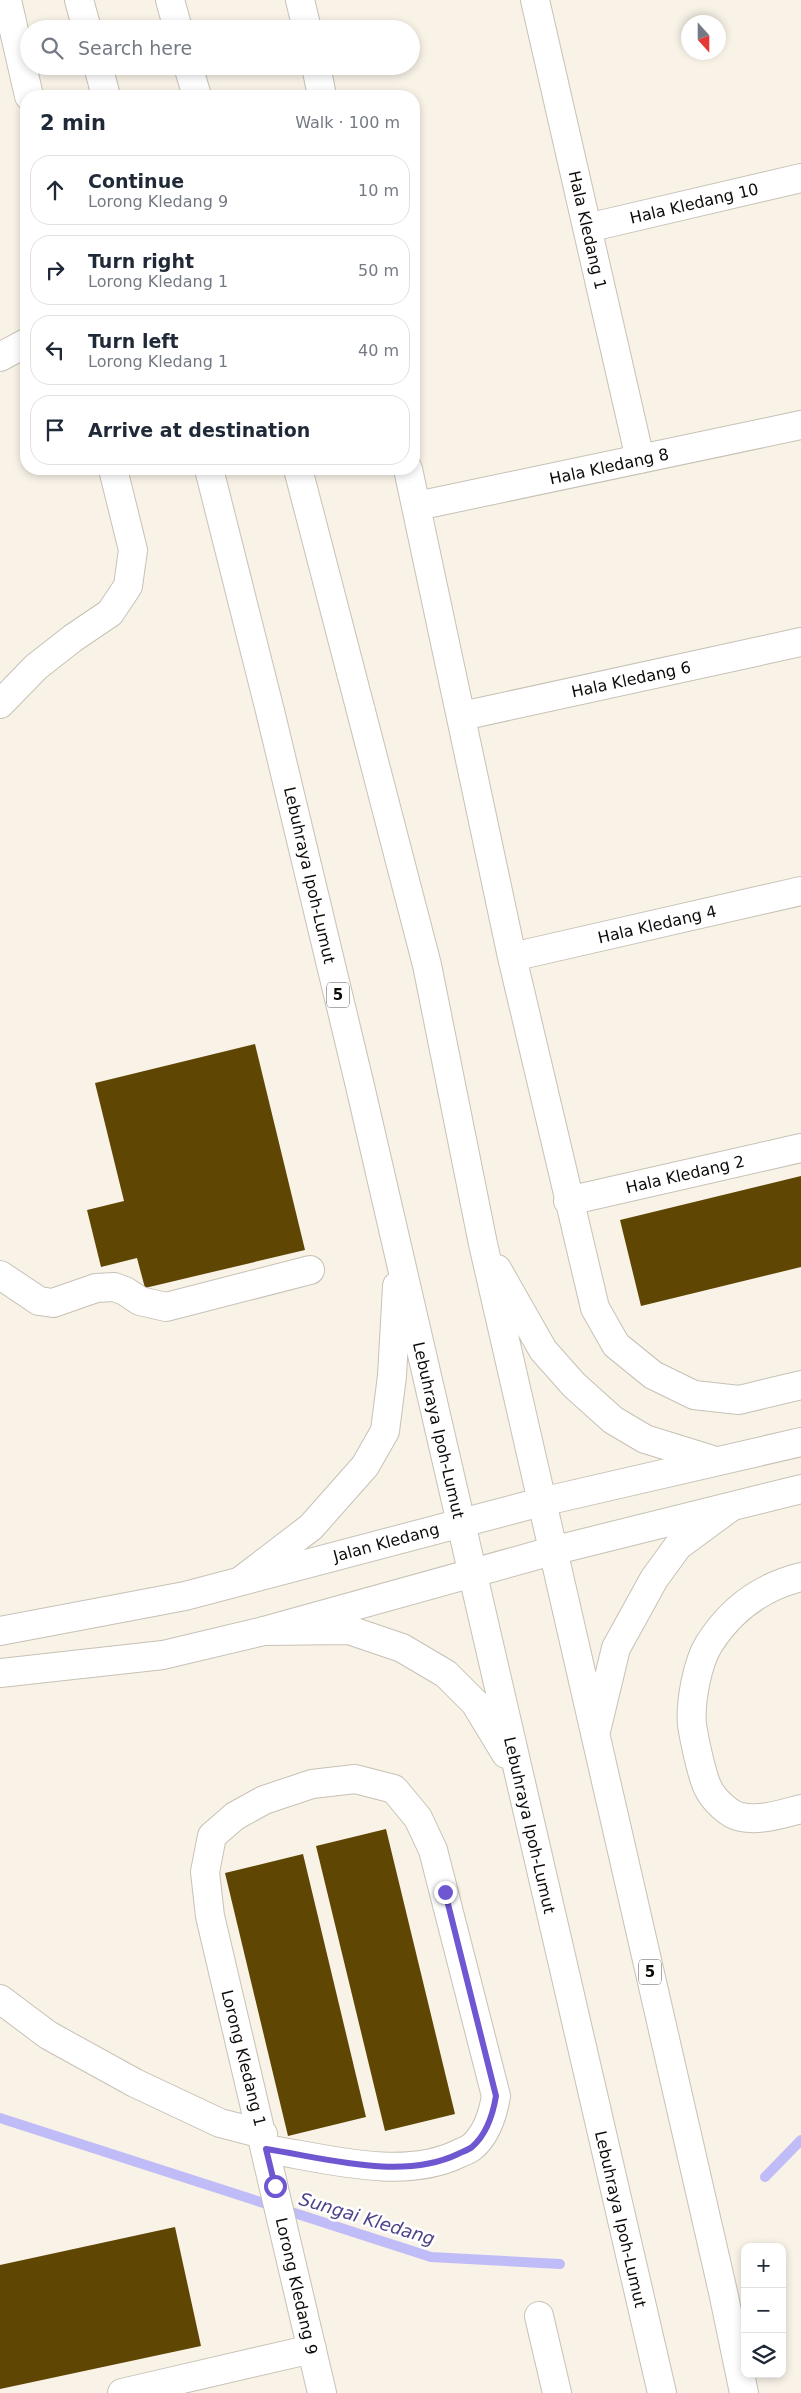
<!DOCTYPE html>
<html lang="en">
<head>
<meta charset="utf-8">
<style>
	:root { --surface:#fff; --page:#f6f6f7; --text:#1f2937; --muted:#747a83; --line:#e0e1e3 }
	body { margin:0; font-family:"DejaVu Sans",sans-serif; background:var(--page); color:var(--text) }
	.controls { position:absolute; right:15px; bottom:15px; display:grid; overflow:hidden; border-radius:10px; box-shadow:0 2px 8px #0003 }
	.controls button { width:45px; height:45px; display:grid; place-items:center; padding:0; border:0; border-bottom:1px solid var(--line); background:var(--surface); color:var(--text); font:25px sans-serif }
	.compass { position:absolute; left:681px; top:15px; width:45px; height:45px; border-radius:50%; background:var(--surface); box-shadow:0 2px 8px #0003; rotate:159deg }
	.stop { position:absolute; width:15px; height:15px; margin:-11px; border:4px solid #6e57d1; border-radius:50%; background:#fff }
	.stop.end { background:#6e57d1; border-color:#fff; box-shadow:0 1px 5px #0008 }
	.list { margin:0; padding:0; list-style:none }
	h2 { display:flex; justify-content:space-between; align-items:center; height:65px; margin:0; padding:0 20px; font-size:21px }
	h2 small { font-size:16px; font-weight:400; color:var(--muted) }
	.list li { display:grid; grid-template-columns:32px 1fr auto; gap:15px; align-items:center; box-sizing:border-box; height:70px; margin:0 10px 10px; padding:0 10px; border:1px solid var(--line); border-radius:20px }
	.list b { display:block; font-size:19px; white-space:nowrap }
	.list p { margin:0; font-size:16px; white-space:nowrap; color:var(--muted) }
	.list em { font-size:16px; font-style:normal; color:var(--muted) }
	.icon { flex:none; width:28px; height:28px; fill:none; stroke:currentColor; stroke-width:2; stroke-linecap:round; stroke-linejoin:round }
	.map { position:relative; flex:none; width:801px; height:2393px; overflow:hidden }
	.search { position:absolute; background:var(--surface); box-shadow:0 2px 8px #0003; left:20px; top:20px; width:400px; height:55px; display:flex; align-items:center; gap:12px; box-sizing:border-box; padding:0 18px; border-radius:28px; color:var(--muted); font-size:19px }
	.panel { position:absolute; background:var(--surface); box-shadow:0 2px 8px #0003; left:20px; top:90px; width:400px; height:385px; border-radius:20px }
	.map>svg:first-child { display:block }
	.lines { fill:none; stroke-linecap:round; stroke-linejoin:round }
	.stream { stroke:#c0bcf7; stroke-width:10 }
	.building { fill:#604603 }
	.minor-casing { stroke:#c7c1b6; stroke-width:30 }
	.major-casing { stroke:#c7c1b6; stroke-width:30 }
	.highway-casing { stroke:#c7c1b6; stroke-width:30 }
	.minor { stroke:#fff; stroke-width:28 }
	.major { stroke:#fff; stroke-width:28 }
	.highway { stroke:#fff; stroke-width:28 }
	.route { stroke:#6e57d1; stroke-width:6 }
	.labels { text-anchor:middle; stroke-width:5; stroke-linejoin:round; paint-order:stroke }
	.shield { fill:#fff; stroke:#565553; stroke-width:1 }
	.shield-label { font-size:15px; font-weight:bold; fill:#0e0c09 }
	.street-label { font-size:16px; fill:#0e0c09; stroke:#fff }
	.water-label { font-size:18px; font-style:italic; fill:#4e4389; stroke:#fff }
</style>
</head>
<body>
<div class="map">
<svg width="801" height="2393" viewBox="0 0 801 2393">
	<rect width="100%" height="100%" fill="#f8f2e7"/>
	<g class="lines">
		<path class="stream" d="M0 2118 431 2257 560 2264
			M765 2177 801 2140"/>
	</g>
	<path class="building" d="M255 1044 305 1250 145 1288 137 1258 101 1267 87 1210 124 1201 95 1083Z
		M801 1176V1267L641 1306 620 1220Z
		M386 1829 455 2114 385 2131 316 1846Z
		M303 1854 366 2117 288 2136 225 1873Z
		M175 2227 201 2346 0 2389V2265Z"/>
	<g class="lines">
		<defs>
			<path id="minor" d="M7 0 29 96
				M300 0 307 29
				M535 0 640 459
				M316 66 322 96
				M587 228 801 178
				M0 357 26 343
				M408 469 512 957 595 1308 616 1345 653 1375 694 1395 739 1400 801 1385
				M417 506 801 425
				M0 704 36 667 73 638 110 613 128 586 133 550 113 469
				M462 716 801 642
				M512 957 801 891
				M568 1201 801 1148
				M0 1275 39 1301 53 1303 96 1288 114 1287 125 1291 140 1301 166 1307 310 1270
				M541 1502 801 1442
				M552 1551 801 1489
				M801 1577C761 1587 731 1609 709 1644 697 1663 690 1703 692 1725 694 1738 702 1777 708 1788 713 1799 729 1815 741 1817 761 1821 782 1814 801 1809
				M0 1999 48 2035 135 2083 220 2123 263 2134
				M266 2149C325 2158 402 2181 458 2154 462 2152 468 2150 472 2147 487 2134 493 2114 496 2096L433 1850 418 1818 394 1789 355 1779 312 1784 264 1800 235 1816 212 1836 205 1872 210 1916 322 2393
				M539 2316 557 2393
				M122 2393 312 2349"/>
			<path id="major" d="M0 1631 185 1596 541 1502
				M0 1673 163 1655 264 1631 552 1551"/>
			<path id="highway" d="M79 0 87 29
				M170 0 178 29
				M98 66 106 96
				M188 66 197 96
				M209 469 271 715 360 1086 662 2393
				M298 469 427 965 483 1244 723 2292 744 2393
				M497 1269 543 1350 574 1385 613 1420 645 1439 716 1461
				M243 1579 311 1527 365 1466 385 1431 392 1376 397 1286
				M264 1631 349 1630 402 1648 446 1674 475 1703 506 1754
				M596 1731 616 1648 654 1579 678 1546 731 1507"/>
		</defs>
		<use href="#minor" class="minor-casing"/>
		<use href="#major" class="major-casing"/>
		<use href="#highway" class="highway-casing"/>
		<use href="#minor" class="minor"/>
		<use href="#major" class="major"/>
		<use href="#highway" class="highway"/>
	</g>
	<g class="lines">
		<path class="route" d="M275 2186 266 2149C325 2158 402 2181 458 2154 462 2152 468 2150 472 2147 487 2134 493 2114 496 2096L445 1892"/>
	</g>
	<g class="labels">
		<g class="shield">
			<rect x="327" y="982.5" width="22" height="25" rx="4"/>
			<rect x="639" y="1959.5" width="22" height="25" rx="4"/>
		</g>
		<g class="shield-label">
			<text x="338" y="1000">5</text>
			<text x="650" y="1977">5</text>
		</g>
		<g class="street-label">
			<text transform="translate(694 203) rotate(-13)" y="6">Hala Kledang 10</text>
			<text transform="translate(588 230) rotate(77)" y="6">Hala Kledang 1</text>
			<text transform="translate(609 466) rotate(-12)" y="6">Hala Kledang 8</text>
			<text transform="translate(631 679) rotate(-12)" y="6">Hala Kledang 6</text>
			<text transform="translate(310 875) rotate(77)" y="6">Lebuhraya Ipoh-Lumut</text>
			<text transform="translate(657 924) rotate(-13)" y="6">Hala Kledang 4</text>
			<text transform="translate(685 1174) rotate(-13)" y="6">Hala Kledang 2</text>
			<text transform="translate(439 1430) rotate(77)" y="6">Lebuhraya Ipoh-Lumut</text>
			<text transform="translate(386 1542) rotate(-15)" y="6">Jalan Kledang</text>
			<text transform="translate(530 1825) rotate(77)" y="6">Lebuhraya Ipoh-Lumut</text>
			<text transform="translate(244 2058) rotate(76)" y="6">Lorong Kledang 1</text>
			<text transform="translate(621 2219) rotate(77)" y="6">Lebuhraya Ipoh-Lumut</text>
			<text transform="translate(297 2286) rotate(77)" y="6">Lorong Kledang 9</text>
		</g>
		<g class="water-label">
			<text transform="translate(367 2219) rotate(17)" y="6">Sungai Kledang</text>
		</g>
	</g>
</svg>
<div class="controls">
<button>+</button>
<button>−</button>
<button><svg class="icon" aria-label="layers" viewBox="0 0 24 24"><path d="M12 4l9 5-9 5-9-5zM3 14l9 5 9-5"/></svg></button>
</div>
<svg class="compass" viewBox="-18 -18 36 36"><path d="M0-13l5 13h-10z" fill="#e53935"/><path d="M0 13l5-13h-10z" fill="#747a83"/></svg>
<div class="stop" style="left:275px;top:2186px"></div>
<div class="stop end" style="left:445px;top:1892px"></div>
<div class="search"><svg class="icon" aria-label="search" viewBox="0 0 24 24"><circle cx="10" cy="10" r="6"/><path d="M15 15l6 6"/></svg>Search here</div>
<section class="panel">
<h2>2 min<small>Walk · 100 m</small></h2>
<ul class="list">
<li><svg class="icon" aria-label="ahead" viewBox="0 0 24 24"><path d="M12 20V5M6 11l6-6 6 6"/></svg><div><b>Continue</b><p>Lorong Kledang 9</p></div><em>10 m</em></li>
<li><svg class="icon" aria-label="right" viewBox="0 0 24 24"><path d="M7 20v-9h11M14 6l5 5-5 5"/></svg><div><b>Turn right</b><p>Lorong Kledang 1</p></div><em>50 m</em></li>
<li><svg class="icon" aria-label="left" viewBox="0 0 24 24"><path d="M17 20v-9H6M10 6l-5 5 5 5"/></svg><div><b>Turn left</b><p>Lorong Kledang 1</p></div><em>40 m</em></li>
<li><svg class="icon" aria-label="arrive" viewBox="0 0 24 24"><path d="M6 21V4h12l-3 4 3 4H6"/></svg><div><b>Arrive at destination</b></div></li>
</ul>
</section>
</div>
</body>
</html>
